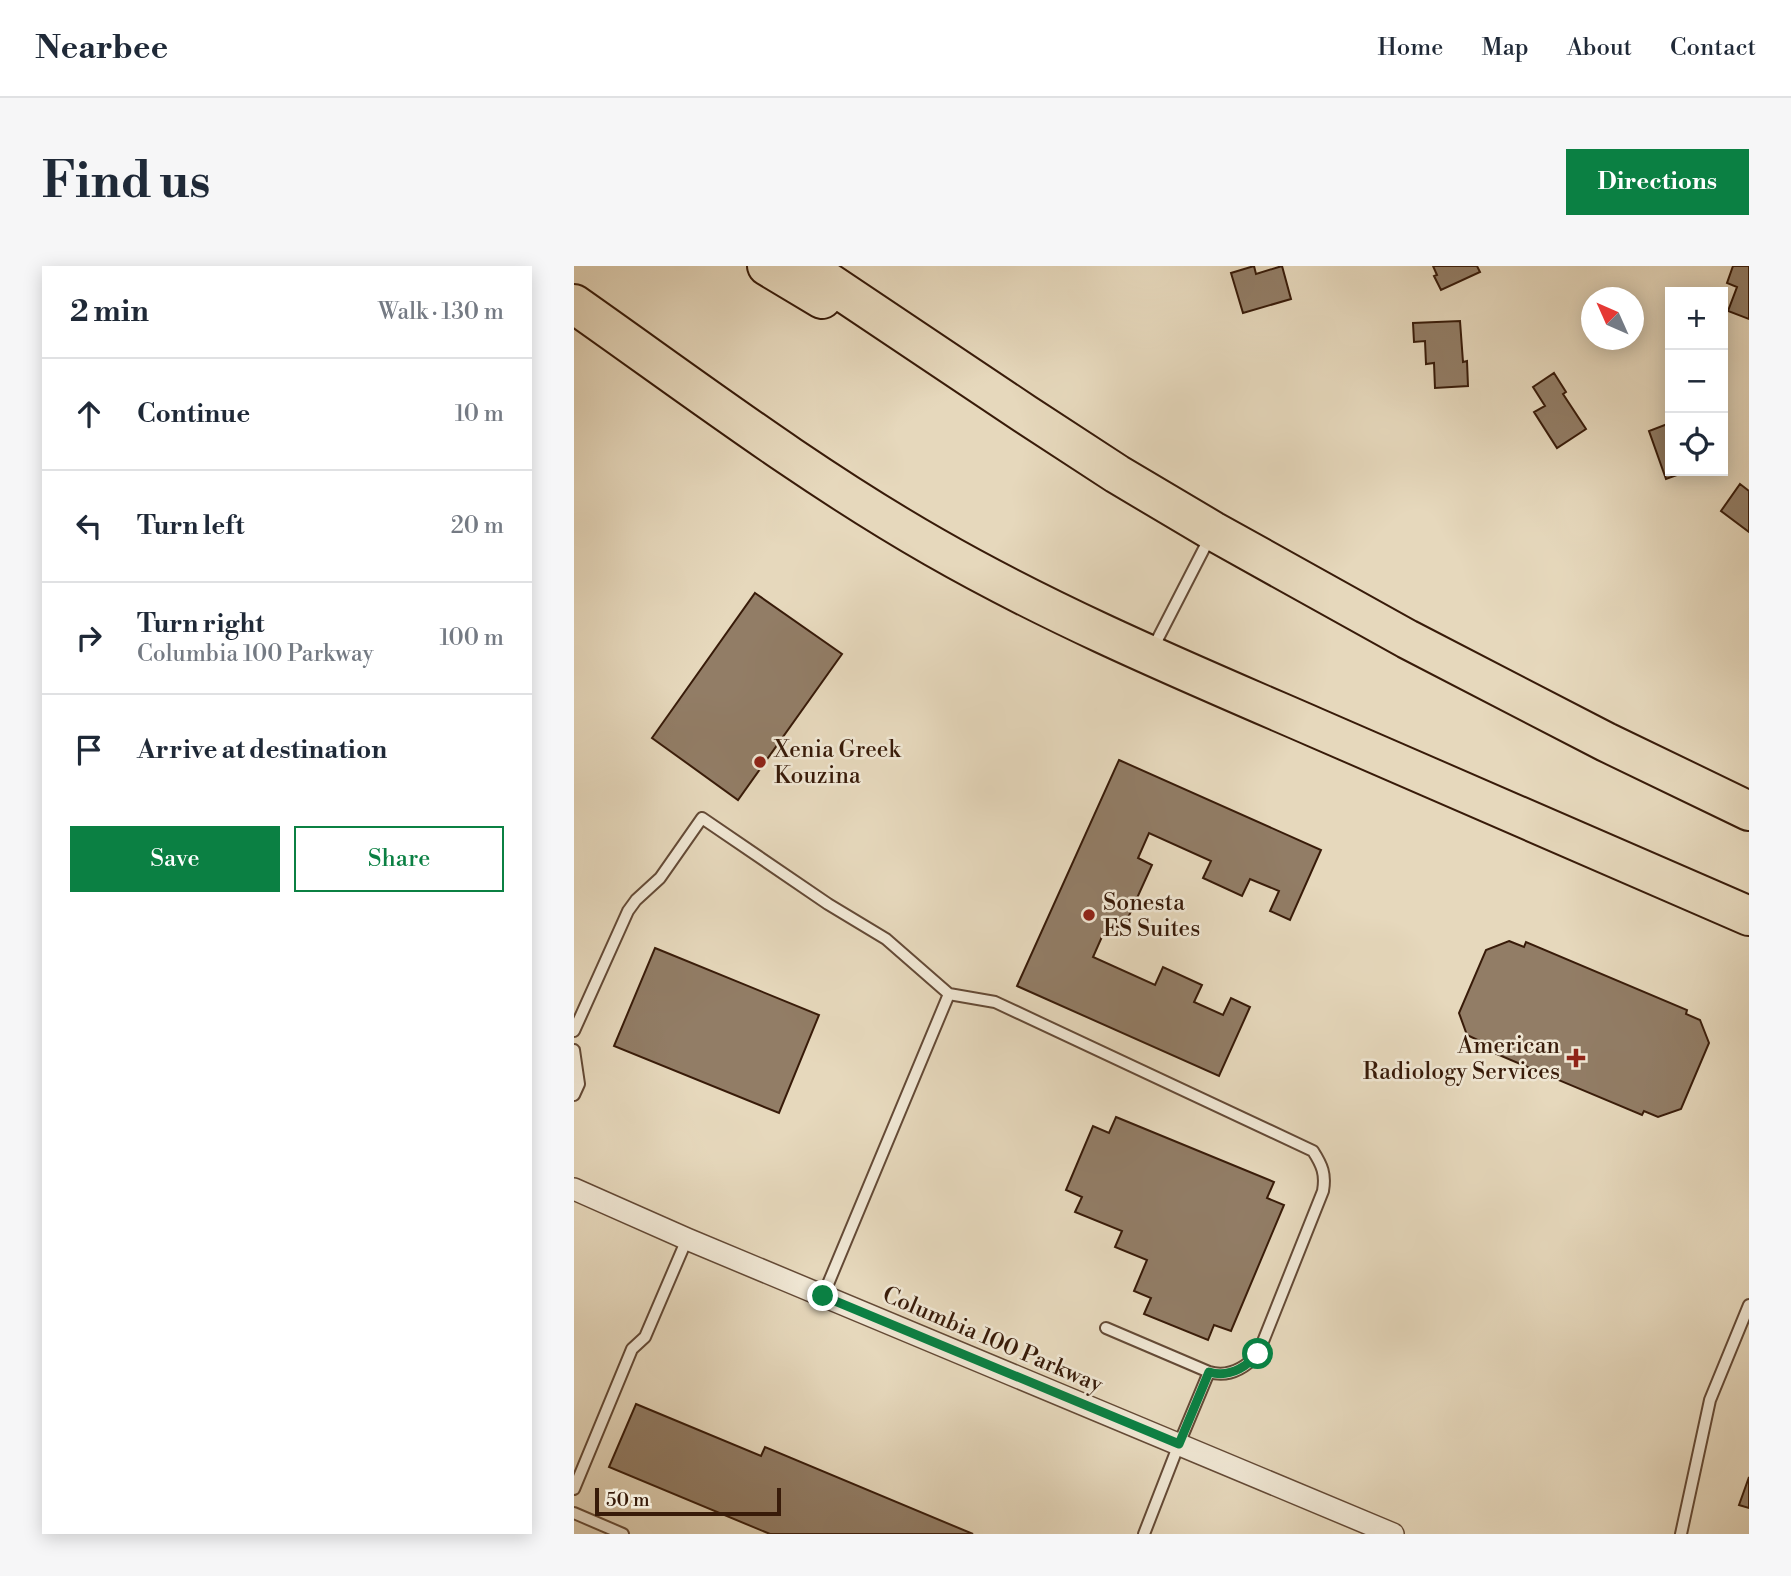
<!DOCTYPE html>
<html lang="en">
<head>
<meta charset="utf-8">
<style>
	:root { --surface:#fff; --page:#f6f6f7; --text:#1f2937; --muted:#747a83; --line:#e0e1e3; --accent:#0b8043 }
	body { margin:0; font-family:"Libre Bodoni",serif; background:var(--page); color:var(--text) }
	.controls { position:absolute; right:21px; top:21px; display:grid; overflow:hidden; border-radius:0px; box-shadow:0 4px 18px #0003 }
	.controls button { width:63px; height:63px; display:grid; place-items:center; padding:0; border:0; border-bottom:2px solid var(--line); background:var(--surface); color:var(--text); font:35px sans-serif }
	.compass { position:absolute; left:1007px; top:21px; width:63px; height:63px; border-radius:50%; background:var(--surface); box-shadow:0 4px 18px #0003; rotate:315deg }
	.scale { position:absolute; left:21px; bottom:18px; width:186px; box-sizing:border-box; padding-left:7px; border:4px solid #381b09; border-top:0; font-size:19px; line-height:24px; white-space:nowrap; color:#381b09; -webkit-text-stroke:5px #efe6d3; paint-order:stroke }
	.stop { position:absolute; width:21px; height:21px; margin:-16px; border:5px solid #0b8043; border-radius:50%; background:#fff }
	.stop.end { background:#0b8043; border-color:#fff; box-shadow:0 2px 7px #0008 }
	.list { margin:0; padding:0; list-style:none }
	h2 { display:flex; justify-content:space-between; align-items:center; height:91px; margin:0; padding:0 28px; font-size:30px }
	h2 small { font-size:23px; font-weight:400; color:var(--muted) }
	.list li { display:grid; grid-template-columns:46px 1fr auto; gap:21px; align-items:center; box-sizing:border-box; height:112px; padding:0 28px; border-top:2px solid var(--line) }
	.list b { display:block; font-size:26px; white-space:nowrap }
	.list p { margin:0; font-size:23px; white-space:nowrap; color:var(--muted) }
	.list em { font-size:23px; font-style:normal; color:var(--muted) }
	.actions { display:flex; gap:14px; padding:21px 28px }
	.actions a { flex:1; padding:16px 0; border:2px solid var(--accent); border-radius:0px; text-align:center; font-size:24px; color:var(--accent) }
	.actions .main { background:var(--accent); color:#fff }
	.icon { flex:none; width:38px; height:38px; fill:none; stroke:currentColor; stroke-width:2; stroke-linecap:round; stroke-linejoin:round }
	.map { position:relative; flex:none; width:1175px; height:1268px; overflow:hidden; border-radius:0px }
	header { display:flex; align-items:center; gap:42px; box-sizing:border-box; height:98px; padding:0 35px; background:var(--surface); border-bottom:2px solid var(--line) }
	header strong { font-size:33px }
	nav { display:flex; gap:38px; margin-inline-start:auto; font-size:24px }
	.intro { display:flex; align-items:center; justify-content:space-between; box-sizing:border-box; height:168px; padding:0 42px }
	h1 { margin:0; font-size:49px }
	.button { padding:18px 32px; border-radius:0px; background:var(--accent); color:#fff; font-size:24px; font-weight:700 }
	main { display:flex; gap:42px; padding:0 42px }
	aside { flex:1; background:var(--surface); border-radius:0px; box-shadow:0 4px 18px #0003 }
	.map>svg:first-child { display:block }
	.building { fill:#927d66; stroke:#381b09; stroke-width:2 }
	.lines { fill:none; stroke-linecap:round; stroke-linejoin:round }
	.lane-casing { stroke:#644a36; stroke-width:14 }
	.street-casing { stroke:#644a36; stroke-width:24 }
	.highway-casing { stroke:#381b09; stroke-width:42 }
	.lane { stroke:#efe6d3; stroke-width:10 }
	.street { stroke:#efe6d3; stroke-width:21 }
	.highway { stroke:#e6d8bc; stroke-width:38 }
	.route { stroke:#0b8043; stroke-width:9 }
	.poi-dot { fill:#8f2418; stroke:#efe6d3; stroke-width:2.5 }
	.labels { text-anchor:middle; stroke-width:5; stroke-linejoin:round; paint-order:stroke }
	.poi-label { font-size:23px; fill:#381b09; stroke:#efe6d3; text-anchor:start }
	.street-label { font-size:23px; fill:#381b09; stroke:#efe6d3 }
</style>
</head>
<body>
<header>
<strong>Nearbee</strong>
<nav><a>Home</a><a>Map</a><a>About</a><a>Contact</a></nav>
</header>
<div class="intro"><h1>Find us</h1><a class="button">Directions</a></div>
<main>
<aside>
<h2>2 min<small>Walk · 130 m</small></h2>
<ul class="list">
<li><svg class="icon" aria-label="ahead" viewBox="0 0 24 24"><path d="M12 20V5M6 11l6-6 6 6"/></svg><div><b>Continue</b></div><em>10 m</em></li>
<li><svg class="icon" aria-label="left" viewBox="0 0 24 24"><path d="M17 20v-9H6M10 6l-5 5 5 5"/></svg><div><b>Turn left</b></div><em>20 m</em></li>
<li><svg class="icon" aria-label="right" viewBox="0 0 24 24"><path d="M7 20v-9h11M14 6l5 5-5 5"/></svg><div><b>Turn right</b><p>Columbia 100 Parkway</p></div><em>100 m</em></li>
<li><svg class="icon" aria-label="arrive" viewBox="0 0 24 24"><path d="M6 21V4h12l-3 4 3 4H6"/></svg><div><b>Arrive at destination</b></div></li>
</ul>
<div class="actions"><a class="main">Save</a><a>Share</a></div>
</aside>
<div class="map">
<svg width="1175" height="1268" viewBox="0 0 1175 1268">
	<rect width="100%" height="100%" fill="#e6d8bc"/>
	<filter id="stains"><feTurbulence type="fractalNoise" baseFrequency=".00286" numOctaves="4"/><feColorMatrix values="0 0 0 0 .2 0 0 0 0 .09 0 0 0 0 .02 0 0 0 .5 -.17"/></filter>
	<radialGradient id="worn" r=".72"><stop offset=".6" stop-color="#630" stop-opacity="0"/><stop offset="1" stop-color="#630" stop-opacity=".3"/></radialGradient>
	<path class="building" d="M680 0 682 8 708 0 717 33 669 47 657 7Z
		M859 0H903L906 6 867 24 860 10 863 9Z
		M1159 0H1175V53L1154 45 1163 21 1153 17Z
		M886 55 889 96 893 95 894 120 861 122 860 97 852 98 851 75 840 76 839 57Z
		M980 107 992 126 989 128 1012 163 983 182 960 146 971 140 959 121Z
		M1096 157V205H1114L1092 213 1075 165Z
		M1166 218 1175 225V266L1147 245Z
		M181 327 268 388 164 534 78 472Z
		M545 494 747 584 716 654 696 645 705 625 676 613 668 630 629 612 637 595 575 567 564 592 578 599 549 663 534 657 519 691 581 719 589 701 628 719 620 736 649 749 657 732 676 741 645 810 443 720Z
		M935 675 950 681 952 676 1113 744 1112 748 1126 754 1135 777 1107 843 1084 851 1070 845 1068 849 906 781 908 776 893 769 885 747 912 684Z
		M81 682 245 749 205 847 40 780Z
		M542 851 700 916 693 932 710 939 657 1065 640 1059 634 1074 570 1048 577 1032 560 1025 573 994 541 981 548 965 501 946 508 931 492 924 519 860 535 867Z
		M62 1138 187 1190 191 1181 399 1268H196L35 1201Z
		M1175 1211V1242L1165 1239Z"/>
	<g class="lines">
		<defs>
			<path id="lane" d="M578 384 636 271
				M375 728 421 736 739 885C748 899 752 908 749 925L684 1088C671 1102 655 1112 635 1106L605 1178 570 1268
				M0 765 54 645 62 634 86 612 128 552 254 638 312 673 375 728 249 1030
				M0 784 5 818 0 829
				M532 1062 635 1106
				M0 1223 58 1083 71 1071 113 973
				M0 1247 49 1268
				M1107 1268 1136 1134 1175 1039"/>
			<path id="street" d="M0 923 113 973 819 1268"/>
			<path id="highway" d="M193 0 248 33
				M230 0 451 148 543 208 639 265 833 373 1032 476 1175 545
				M0 38C118 121 234 209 360 281 482 351 611 405 740 461 885 524 1030 587 1175 650"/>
		</defs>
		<use href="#lane" class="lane-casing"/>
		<use href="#street" class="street-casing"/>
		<use href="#highway" class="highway-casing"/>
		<use href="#lane" class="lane"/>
		<use href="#street" class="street"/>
		<use href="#highway" class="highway"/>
	</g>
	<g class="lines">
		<path class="route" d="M249 1030 605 1178 635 1106C655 1112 671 1102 684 1088"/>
	</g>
	<g class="poi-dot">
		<circle cx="186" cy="496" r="7"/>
		<circle cx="515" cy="649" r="7"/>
		<path d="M998.5 781.5h7v7h7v7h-7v7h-7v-7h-7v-7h7z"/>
	</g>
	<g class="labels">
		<g class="poi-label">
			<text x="200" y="491">Xenia Greek<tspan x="200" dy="26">Kouzina</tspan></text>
			<text x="529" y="644">Sonesta<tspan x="529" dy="26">ES Suites</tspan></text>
			<text x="986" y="787" text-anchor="end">American<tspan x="986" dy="26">Radiology Services</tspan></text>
		</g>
		<g class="street-label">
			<text transform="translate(419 1073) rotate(23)" y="8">Columbia 100 Parkway</text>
		</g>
	</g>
	<rect width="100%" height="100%" filter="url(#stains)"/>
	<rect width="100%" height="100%" fill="url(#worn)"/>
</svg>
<div class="controls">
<button>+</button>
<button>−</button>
<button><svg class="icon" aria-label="locate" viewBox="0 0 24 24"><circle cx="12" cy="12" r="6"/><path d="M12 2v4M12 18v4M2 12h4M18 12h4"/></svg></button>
</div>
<svg class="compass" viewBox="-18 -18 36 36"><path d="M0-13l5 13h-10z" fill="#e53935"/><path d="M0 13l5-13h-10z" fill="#747a83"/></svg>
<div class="scale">50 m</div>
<div class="stop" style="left:684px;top:1088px"></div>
<div class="stop end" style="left:249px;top:1030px"></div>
</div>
</main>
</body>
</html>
